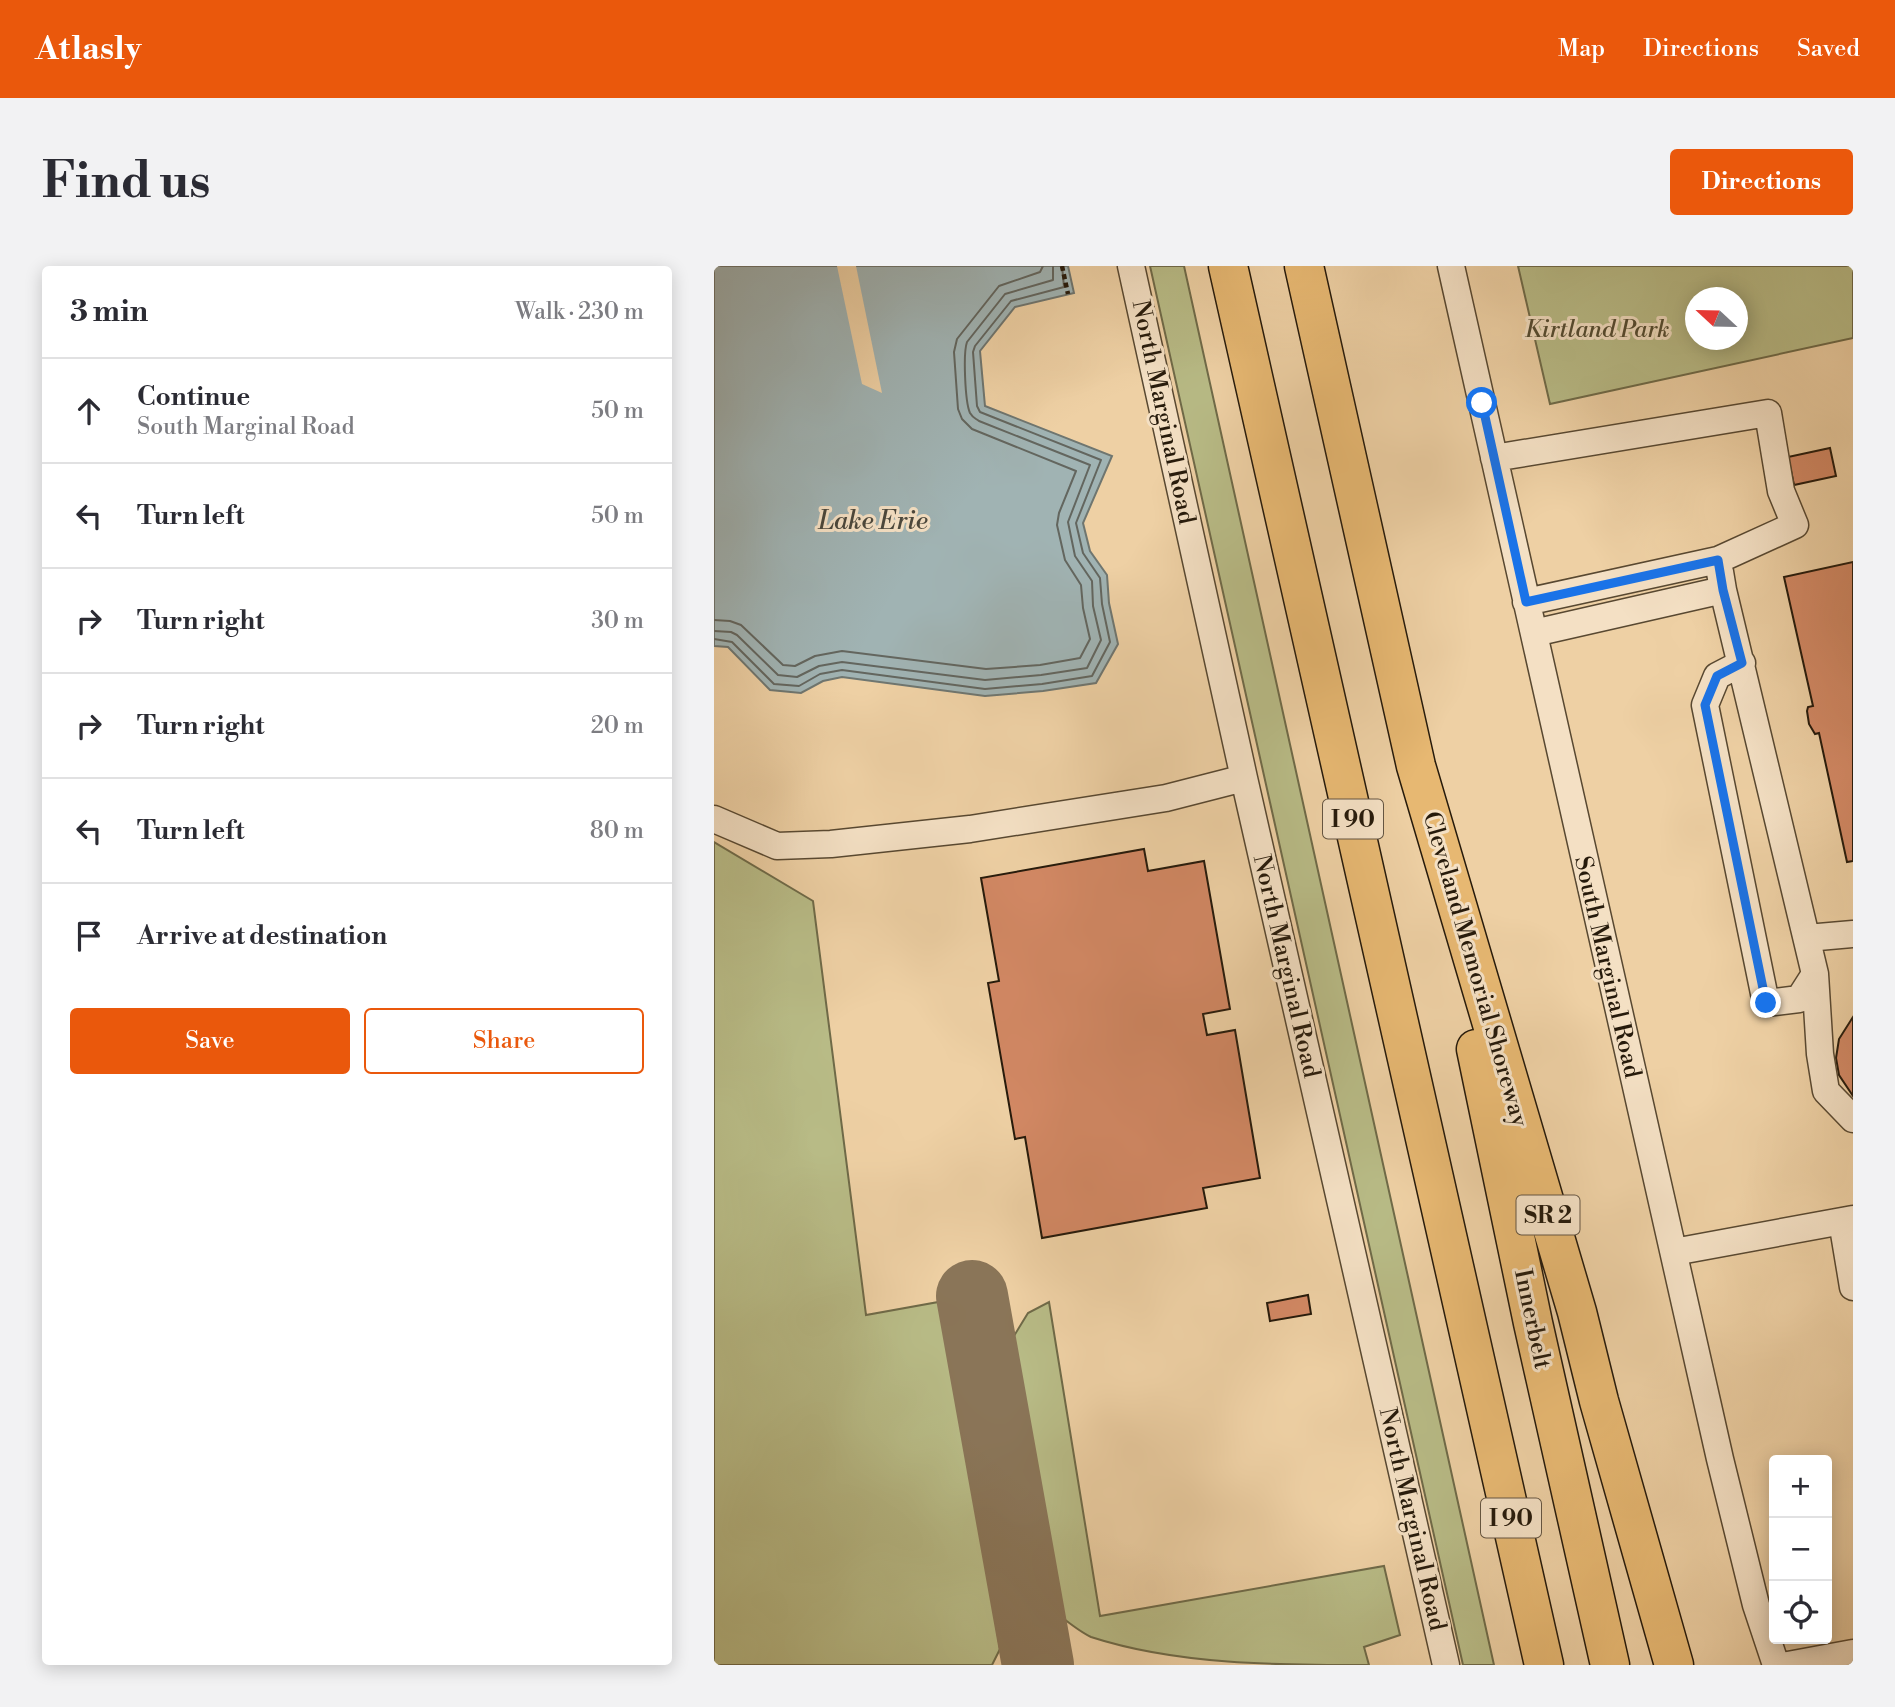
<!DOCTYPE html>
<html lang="en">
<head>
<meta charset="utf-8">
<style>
	:root { --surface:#fff; --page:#f2f2f3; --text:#2b2b33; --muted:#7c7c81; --line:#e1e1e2; --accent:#ea580c }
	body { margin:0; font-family:"Libre Bodoni",serif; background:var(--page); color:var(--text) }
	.controls { position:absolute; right:21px; bottom:21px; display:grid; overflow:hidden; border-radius:7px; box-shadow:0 4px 18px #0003 }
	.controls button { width:63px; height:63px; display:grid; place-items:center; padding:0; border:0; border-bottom:2px solid var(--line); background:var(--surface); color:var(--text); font:35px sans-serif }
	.compass { position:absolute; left:971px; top:21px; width:63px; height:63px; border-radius:50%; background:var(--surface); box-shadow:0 4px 18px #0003; rotate:292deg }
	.stop { position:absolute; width:21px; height:21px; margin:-16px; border:5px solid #1a73e8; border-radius:50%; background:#fff }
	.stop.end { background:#1a73e8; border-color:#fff; box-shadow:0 2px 7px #0008 }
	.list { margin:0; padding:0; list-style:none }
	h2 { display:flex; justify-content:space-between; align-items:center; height:91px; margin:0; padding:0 28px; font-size:30px }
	h2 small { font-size:23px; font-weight:400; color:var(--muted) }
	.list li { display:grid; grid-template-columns:46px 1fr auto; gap:21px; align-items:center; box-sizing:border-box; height:105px; padding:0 28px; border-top:2px solid var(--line) }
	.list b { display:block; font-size:26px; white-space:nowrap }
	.list p { margin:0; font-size:23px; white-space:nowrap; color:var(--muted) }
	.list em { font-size:23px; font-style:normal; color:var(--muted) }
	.actions { display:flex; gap:14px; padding:21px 28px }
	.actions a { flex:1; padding:16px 0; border:2px solid var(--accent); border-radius:7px; text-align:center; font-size:24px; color:var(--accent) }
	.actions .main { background:var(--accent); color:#fff }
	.icon { flex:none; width:38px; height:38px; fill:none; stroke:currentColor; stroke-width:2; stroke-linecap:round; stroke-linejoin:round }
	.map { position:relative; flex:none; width:1139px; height:1399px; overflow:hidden; border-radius:7px }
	header { display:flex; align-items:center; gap:42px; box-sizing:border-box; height:98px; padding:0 35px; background:var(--accent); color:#fff }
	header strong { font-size:33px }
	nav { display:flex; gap:38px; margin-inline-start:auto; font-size:24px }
	.intro { display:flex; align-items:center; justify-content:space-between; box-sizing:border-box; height:168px; padding:0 42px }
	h1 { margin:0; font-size:49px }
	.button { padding:18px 32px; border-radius:7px; background:var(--accent); color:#fff; font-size:24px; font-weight:700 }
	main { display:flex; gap:42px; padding:0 42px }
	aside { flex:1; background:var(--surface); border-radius:7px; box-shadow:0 4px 18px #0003 }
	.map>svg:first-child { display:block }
	.green { fill:#b8bb86; stroke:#6f6a48; stroke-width:2; fill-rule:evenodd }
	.water { fill:#a0b3b3; stroke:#6f7670; stroke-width:2 }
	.pier { fill:#eed0a4 }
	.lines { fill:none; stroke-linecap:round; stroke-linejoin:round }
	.shore { stroke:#63665f; stroke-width:2 }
	.taxiway { stroke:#8a7558; stroke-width:72 }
	.building { fill:#d28864; stroke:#261a0b; stroke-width:2 }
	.minor-casing { stroke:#584831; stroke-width:29 }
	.highway-casing { stroke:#261a0b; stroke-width:41 }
	.path { stroke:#261a0b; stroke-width:4.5; stroke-dasharray:5 3.5; stroke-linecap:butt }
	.minor { stroke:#f4e0c4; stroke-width:26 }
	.highway { stroke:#e7b872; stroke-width:38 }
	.route { stroke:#1a73e8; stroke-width:9 }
	.labels { text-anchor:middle; stroke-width:6; stroke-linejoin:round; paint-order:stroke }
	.shield { fill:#f4e0c4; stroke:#645542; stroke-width:2 }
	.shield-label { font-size:23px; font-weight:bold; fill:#261a0b }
	.park-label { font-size:24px; font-style:italic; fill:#524a30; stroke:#f4e0c4 }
	.street-label { font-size:24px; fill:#261a0b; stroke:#f4e0c4 }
	.water-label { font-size:26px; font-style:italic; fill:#4b483d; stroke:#f4e0c4 }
</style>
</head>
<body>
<header>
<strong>Atlasly</strong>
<nav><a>Map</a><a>Directions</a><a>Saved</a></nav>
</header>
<div class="intro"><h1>Find us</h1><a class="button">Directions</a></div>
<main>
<aside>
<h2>3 min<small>Walk · 230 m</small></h2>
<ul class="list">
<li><svg class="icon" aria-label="ahead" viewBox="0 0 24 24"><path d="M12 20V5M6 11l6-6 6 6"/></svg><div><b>Continue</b><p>South Marginal Road</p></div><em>50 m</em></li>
<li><svg class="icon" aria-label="left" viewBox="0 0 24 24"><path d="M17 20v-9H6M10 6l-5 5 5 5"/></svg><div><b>Turn left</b></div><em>50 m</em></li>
<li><svg class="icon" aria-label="right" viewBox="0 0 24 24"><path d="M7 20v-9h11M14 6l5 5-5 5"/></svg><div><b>Turn right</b></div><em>30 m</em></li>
<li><svg class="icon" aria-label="right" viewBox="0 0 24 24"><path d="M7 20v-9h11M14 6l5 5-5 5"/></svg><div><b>Turn right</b></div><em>20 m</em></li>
<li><svg class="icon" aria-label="left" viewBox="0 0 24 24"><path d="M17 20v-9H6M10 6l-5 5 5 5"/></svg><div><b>Turn left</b></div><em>80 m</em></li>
<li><svg class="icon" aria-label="arrive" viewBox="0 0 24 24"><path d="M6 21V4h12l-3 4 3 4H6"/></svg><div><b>Arrive at destination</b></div></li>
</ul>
<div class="actions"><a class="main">Save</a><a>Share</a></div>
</aside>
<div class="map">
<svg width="1139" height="1399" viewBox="0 0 1139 1399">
	<rect width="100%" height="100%" fill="#eed0a4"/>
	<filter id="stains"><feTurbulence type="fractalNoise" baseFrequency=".00286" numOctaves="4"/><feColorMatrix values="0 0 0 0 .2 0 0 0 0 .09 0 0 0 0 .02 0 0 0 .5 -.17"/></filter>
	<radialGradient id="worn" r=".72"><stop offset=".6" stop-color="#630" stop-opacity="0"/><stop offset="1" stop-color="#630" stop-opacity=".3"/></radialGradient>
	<path class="green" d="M436 0H470L780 1399H749Z
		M804 0H1139V72L836 138ZM982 32H1024V74H982Z
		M0 576 99 635 152 1049 230 1035 286 1383 278 1399H0Z
		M335 1036 386 1350 670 1300 686 1369 650 1381 655 1399C563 1399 463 1399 377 1371 362 1364 347 1350 333 1340L289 1088 314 1047Z"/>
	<path class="water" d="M0 0H354L360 27 301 41 266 85 271 140 398 190 369 257 376 285 393 309 395 337 404 378 382 417 329 425 271 430 128 411 109 415 87 427 56 424 14 381 0 380Z"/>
	<path class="pier" d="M123 0H142L168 127 148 118Z"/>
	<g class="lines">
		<path class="shore" d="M0 354 16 355 27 359 69 399 81 400 101 390 128 385 272 403 326 399 366 392 376 373 369 342 367 319 351 294 343 259 345 247 362 205 258 163 248 153 244 143 240 86 243 73 285 20 326 6 329 0
			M0 365 17 366 23 369 64 409 83 411 105 400 128 396 271 414 327 409 373 402 387 374 379 340 378 315 361 290 354 256 376 199 265 155C261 152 259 152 256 147 251 136 249 87 253 76L291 28 339 14V0
			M0 373 18 376 60 418 85 420 106 408 128 404 271 423 328 418 378 410 396 376 388 338 386 312 369 287 362 257 387 194 266 146 263 140 259 86 261 80 297 35 350 21 348 0"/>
		<path class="taxiway" d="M258 1030 324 1399"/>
	</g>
	<path class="building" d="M1116 182 1122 210 1080 219 1074 191Z
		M1139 296V595L1133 596 1105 467 1101 468 1095 458 1093 445 1094 441 1099 440 1070 311Z
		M430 583 434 605 490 595 516 743 489 748 493 769 521 764 546 912 489 922 493 942 328 972 311 871 301 873 274 717 285 715 267 612Z
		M1139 751V830L1125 809 1122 792 1125 773Z
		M594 1029 597 1048 556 1055 553 1037Z"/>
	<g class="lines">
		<defs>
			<path id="minor" d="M417 0 530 512 732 1399
				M737 0 1006 1193 1042 1339 1062 1399
				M780 192 1054 147 1067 225 1081 259 1004 294 812 336
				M1009 324 1101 708 1085 733 1052 737 991 439 1003 410 1028 397
				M820 367 1009 324 1006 306
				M0 553 63 580 117 578 256 563 452 532 530 512
				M1093 672 1139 668
				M1101 708 1106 788 1112 825 1139 853
				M1128 955 1139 1021
				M960 986 1139 953
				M1074 1399 1139 1387"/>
			<path id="highway" d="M514 0 830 1399
				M590 0 702 500 863 1046 885 1135 960 1399
				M762 783 819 1057 896 1399"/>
		</defs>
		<use href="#minor" class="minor-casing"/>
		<use href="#highway" class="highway-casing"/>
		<path class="path" d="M348 0 354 28"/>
		<use href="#minor" class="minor"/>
		<use href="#highway" class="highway"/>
	</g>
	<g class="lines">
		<path class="route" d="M768 137 812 336 1004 294 1009 324 1028 397 1003 410 991 439 1052 737"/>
	</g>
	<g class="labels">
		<g class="shield">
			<rect x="609" y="533.5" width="60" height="39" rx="5"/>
			<rect x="802.5" y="929.5" width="63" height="39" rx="5"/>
			<rect x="767" y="1232.5" width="60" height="39" rx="5"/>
		</g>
		<g class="shield-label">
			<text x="639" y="561">I 90</text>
			<text x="834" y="957">SR 2</text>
			<text x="797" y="1260">I 90</text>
		</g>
		<g class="park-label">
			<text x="883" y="71">Kirtland Park</text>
		</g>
		<g class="street-label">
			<text transform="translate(450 146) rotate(78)" y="8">North Marginal Road</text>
			<text transform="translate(573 700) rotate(77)" y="8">North Marginal Road</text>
			<text transform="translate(894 701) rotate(77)" y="8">South Marginal Road</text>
			<text transform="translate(762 703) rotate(74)" y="8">Cleveland Memorial Shoreway</text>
			<text transform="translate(819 1053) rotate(78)" y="8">Innerbelt</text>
			<text transform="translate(699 1253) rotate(77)" y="8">North Marginal Road</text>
		</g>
		<g class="water-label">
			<text x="159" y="263">Lake Erie</text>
		</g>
	</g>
	<rect width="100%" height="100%" filter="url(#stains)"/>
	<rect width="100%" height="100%" fill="url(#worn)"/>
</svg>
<div class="controls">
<button>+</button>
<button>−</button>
<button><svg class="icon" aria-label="locate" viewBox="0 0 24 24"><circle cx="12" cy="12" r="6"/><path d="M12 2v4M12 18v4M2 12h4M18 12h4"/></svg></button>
</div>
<svg class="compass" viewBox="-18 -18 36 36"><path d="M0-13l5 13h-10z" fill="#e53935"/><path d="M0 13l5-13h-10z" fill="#7c7c81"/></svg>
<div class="stop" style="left:768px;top:137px"></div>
<div class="stop end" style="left:1052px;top:737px"></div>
</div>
</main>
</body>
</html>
